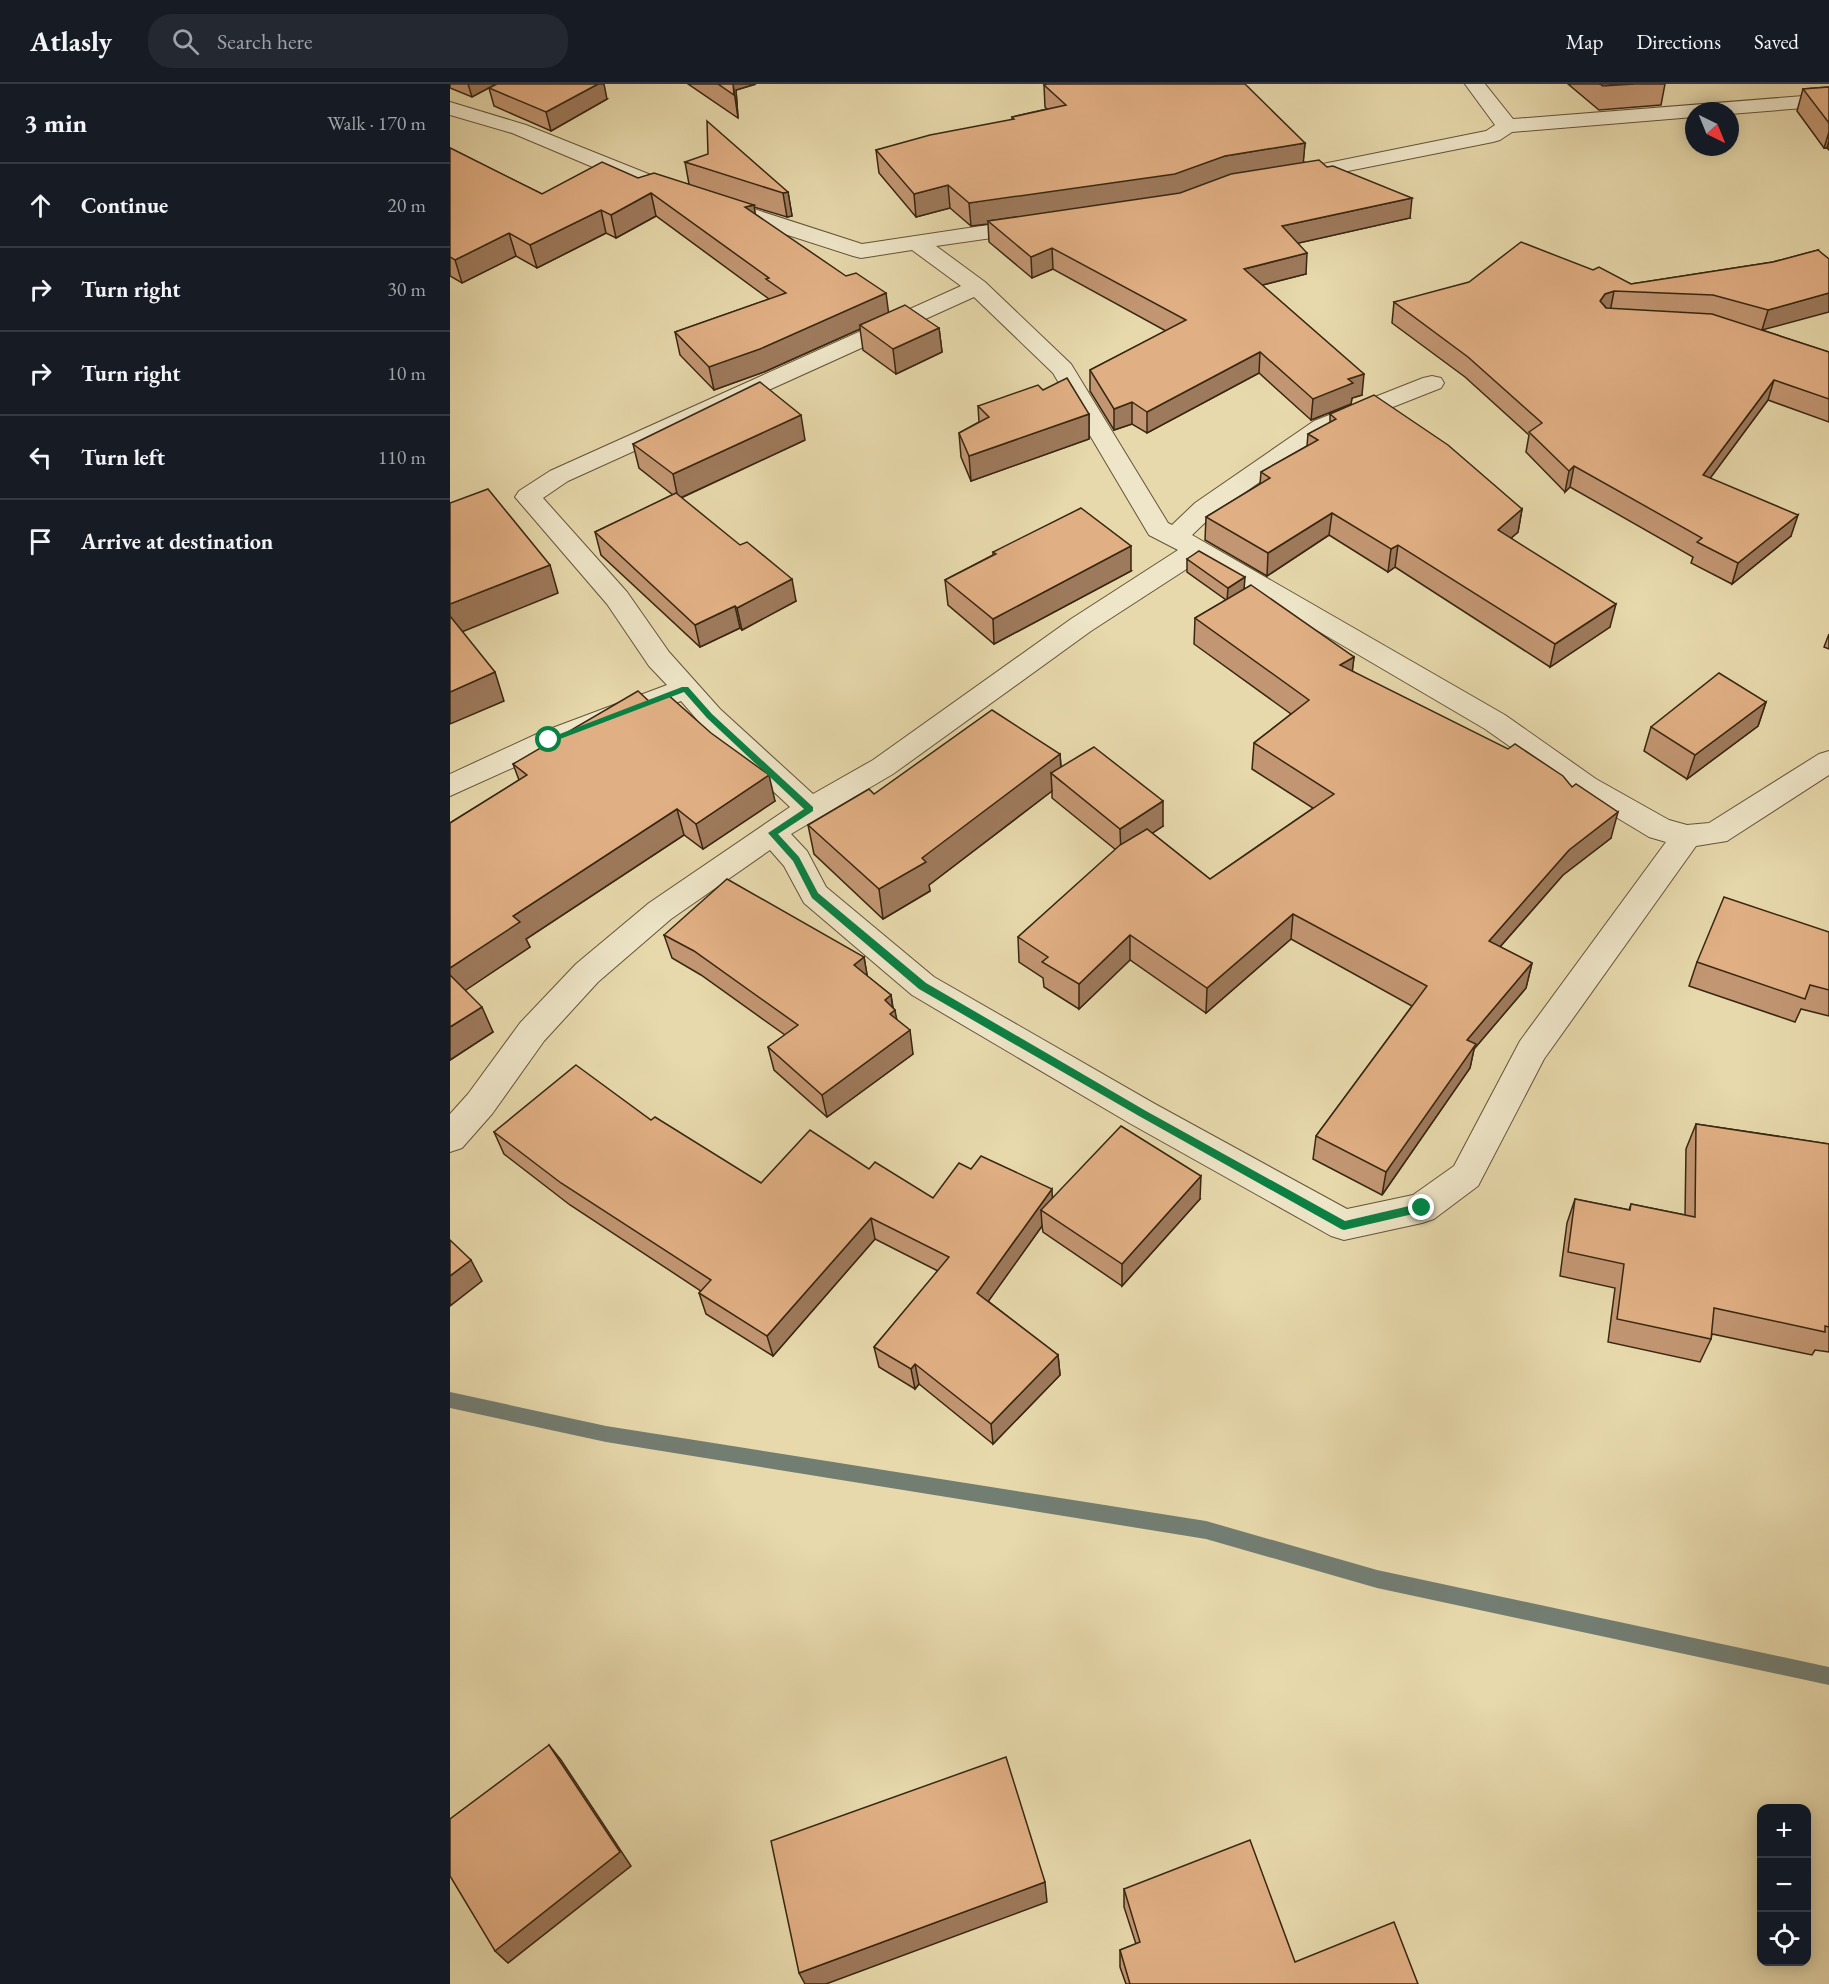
<!DOCTYPE html>
<meta charset="utf-8">
<style>
body{margin:0;font-family:"EB Garamond",serif;background:#242831;color:#f1f3f6}
.controls{position:absolute;right:18px;bottom:18px;display:grid;overflow:hidden;border-radius:12px;box-shadow:0 3px 15px #0003}
.controls button{width:54px;height:54px;display:grid;place-items:center;padding:0;border:0;border-bottom:2px solid #363941;background:#171b24;color:#f1f3f6;font:30px sans-serif}
.compass{position:absolute;left:1235px;top:18px;width:54px;height:54px;border-radius:50%;background:#171b24;box-shadow:0 3px 15px #0003;rotate:137deg}
.stop{position:absolute;width:18px;height:18px;margin:-14px;border:4px solid #0b8043;border-radius:50%;background:#fff}
.stop.end{background:#0b8043;border-color:#fff;box-shadow:0 2px 6px #0008}
.list{margin:0;padding:0;list-style:none}
h2{display:flex;justify-content:space-between;align-items:center;height:78px;margin:0;padding:0 24px;font-size:26px}
h2 small{font-size:20px;font-weight:400;color:#9ea1a6}
.list li{display:grid;grid-template-columns:39px 1fr auto;gap:18px;align-items:center;box-sizing:border-box;height:84px;padding:0 24px;border-top:2px solid #363941}
.list b{display:block;font-size:22px;white-space:nowrap}
.list em{font-size:20px;font-style:normal;color:#9ea1a6}
.icon{flex:none;width:33px;height:33px;fill:none;stroke:currentColor;stroke-width:2;stroke-linecap:round;stroke-linejoin:round}
.map{position:relative;flex:none;width:1379px;height:1900px;overflow:hidden}
header{display:flex;align-items:center;gap:36px;box-sizing:border-box;height:84px;padding:0 30px;background:#171b24;border-bottom:2px solid #363941}
header strong{font-size:28px}
nav{display:flex;gap:33px;margin-inline-start:auto;font-size:21px}
.search{width:420px;height:54px;background:#242831;display:flex;align-items:center;gap:15px;box-sizing:border-box;padding:0 21px;border-radius:24px;color:#9ea1a6;font-size:22px}
main{display:flex}
aside{flex:1;background:#171b24}
.map>svg:first-child{display:block}
.lines{fill:none;stroke-linecap:round;stroke-linejoin:round}
.stream{fill:#737e73;fill-rule:evenodd}
.minor-casing{stroke:#645438;stroke-width:2}
.minor{fill:#efe6c9;fill-rule:evenodd}
.wall{fill:#c29672;stroke:#382711;stroke-width:1.5}
.shaded-wall{fill:#9e7a5c;stroke:#382711;stroke-width:1.5}
.building{fill:#e1af84;stroke:#382711;stroke-width:1.5}
.route{fill:#0b8043}
</style>
<header>
<strong>Atlasly</strong>
<div class="search"><svg class="icon" aria-label="search" viewBox="0 0 24 24"><circle cx="10" cy="10" r="6"/><path d="M15 15l6 6"/></svg>Search here</div>
<nav><a>Map</a><a>Directions</a><a>Saved</a></nav>
</header>
<main>
<aside>
<h2>3 min<small>Walk · 170 m</small></h2>
<ul class="list">
<li><svg class="icon" aria-label="ahead" viewBox="0 0 24 24"><path d="M12 20V5M6 11l6-6 6 6"/></svg><div><b>Continue</b></div><em>20 m</em></li>
<li><svg class="icon" aria-label="right" viewBox="0 0 24 24"><path d="M7 20v-9h11M14 6l5 5-5 5"/></svg><div><b>Turn right</b></div><em>30 m</em></li>
<li><svg class="icon" aria-label="right" viewBox="0 0 24 24"><path d="M7 20v-9h11M14 6l5 5-5 5"/></svg><div><b>Turn right</b></div><em>10 m</em></li>
<li><svg class="icon" aria-label="left" viewBox="0 0 24 24"><path d="M17 20v-9H6M10 6l-5 5 5 5"/></svg><div><b>Turn left</b></div><em>110 m</em></li>
<li><svg class="icon" aria-label="arrive" viewBox="0 0 24 24"><path d="M6 21V4h12l-3 4 3 4H6"/></svg><div><b>Arrive at destination</b></div></li>
</ul>
</aside>
<div class="map">
<svg width="1379" height="1900" viewBox="0 0 1379 1900">
<rect width="100%" height="100%" fill="#e7d9ac"/>
<filter id="stains"><feTurbulence type="fractalNoise" baseFrequency=".00333" numOctaves="4"/><feColorMatrix values="0 0 0 0 .2 0 0 0 0 .09 0 0 0 0 .02 0 0 0 .5 -.17"/></filter>
<radialGradient id="worn" r=".72"><stop offset=".6" stop-color="#630" stop-opacity="0"/><stop offset="1" stop-color="#630" stop-opacity=".3"/></radialGradient>
<g class="lines">
<path class="stream" d="M 0,1308 L 156,1342 L 756,1437 L 927,1486 L 1379,1583 L 1379,1601 L 927,1504 L 756,1455 L 156,1358 L 0,1324 Z"/>
<g class="minor-casing">
<g id="minor">
<path d="M 1015,0 L 1035,0 L 1063,35 L 1379,10 L 1379,22 L 1280,30 L 1280,27 L 1244,27 L 1244,33 L 1062,48 L 1050,56 L 1043,58 L 843,98 L 835,97 L 832,92 L 835,87 L 843,86 L 1036,47 L 1045,41 Z"/>
<path d="M 0,18 L 76,41 L 211,95 L 412,160 L 584,134 L 592,136 L 595,141 L 592,146 L 584,148 L 486,162 L 535,198 L 621,280 L 718,439 L 722,441 L 745,419 L 864,337 L 973,294 L 982,292 L 991,294 L 994,299 L 991,304 L 882,347 L 763,431 L 742,451 L 1055,631 L 1146,695 L 1219,736 L 1237,741 L 1259,739 L 1369,670 L 1379,667 L 1379,691 L 1277,757 L 1246,762 L 1094,975 L 1028,1102 L 984,1135 L 972,1139 L 894,1156 L 881,1152 L 681,1040 L 462,911 L 354,819 L 334,782 L 320,766 L 221,835 L 148,898 L 94,957 L 42,1030 L 12,1064 L 0,1068 L 0,1030 L 18,1010 L 70,939 L 126,880 L 199,819 L 340,723 L 250,639 L 231,617 L 109,663 L 0,712 L 0,690 L 89,649 L 217,601 L 199,582 L 157,520 L 65,413 L 69,407 L 100,387 L 511,202 L 462,166 L 411,174 L 403,172 L 195,105 L 62,49 L 0,31 ZM 524,213 L 603,289 L 699,451 L 728,466 L 621,535 L 423,676 L 363,710 L 270,625 L 219,568 L 177,508 L 93,414 L 118,397 ZM 749,477 L 1035,645 L 1126,709 L 1199,753 L 1216,758 L 1070,957 L 1004,1082 L 963,1111 L 897,1125 L 705,1020 L 484,893 L 376,803 L 357,767 L 341,750 L 443,690 L 641,547 Z"/>
</g>
</g>
<use href="#minor" class="minor"/>
</g>
<g class="wall">
<path d="M 0,0 L 46,0 L 22,13 L 0,4 Z"/>
<path d="M 238,0 L 306,0 L 286,6 L 288,34 Z"/>
<path d="M 1118,0 L 1215,0 L 1211,21 L 1149,26 Z"/>
<path d="M 594,1 L 855,59 L 853,78 L 877,83 L 960,134 L 848,159 L 856,190 L 812,201 L 912,311 L 902,314 L 901,320 L 861,336 L 809,289 L 697,349 L 682,340 L 664,346 L 640,307 L 640,286 L 716,247 L 603,185 L 582,194 L 539,158 L 538,140 L 521,142 L 500,124 L 466,133 L 429,89 L 426,66 L 562,36 L 562,33 L 597,25 L 595,23 Z"/>
<path d="M 1379,3 L 1379,66 L 1377,64 L 1374,64 L 1347,27 L 1353,5 Z"/>
<path d="M 39,4 L 157,15 L 101,47 L 44,22 Z"/>
<path d="M 0,64 L 92,110 L 188,94 L 239,100 L 235,78 L 338,108 L 342,132 L 337,133 L 304,123 L 305,130 L 438,229 L 489,244 L 492,268 L 446,290 L 413,266 L 410,245 L 314,288 L 264,306 L 230,271 L 225,248 L 319,215 L 206,132 L 166,154 L 156,149 L 87,184 L 66,172 L 12,199 L 0,192 Z"/>
<path d="M 1368,166 L 1312,246 L 1379,268 L 1379,338 L 1318,316 L 1260,394 L 1341,452 L 1282,500 L 1241,479 L 1243,473 L 1120,403 L 1115,408 L 1076,368 L 1079,351 L 1015,293 L 942,239 L 944,218 L 1143,186 L 1181,200 L 1323,178 Z"/>
<path d="M 528,322 L 639,330 L 639,355 L 521,397 L 511,373 L 509,349 L 529,338 Z"/>
<path d="M 880,330 L 1072,425 L 1068,448 L 1061,454 L 1160,543 L 1100,583 L 945,483 L 938,488 L 879,451 L 817,492 L 755,456 L 756,433 L 810,400 L 811,388 L 857,362 L 858,350 L 880,339 Z"/>
<path d="M 355,356 L 231,414 L 346,517 L 292,546 L 290,544 L 250,563 L 151,471 L 145,448 L 223,411 L 189,384 L 183,360 Z"/>
<path d="M 543,468 L 681,487 L 544,560 L 498,521 L 495,496 L 543,471 Z"/>
<path d="M 737,475 L 794,505 L 904,573 L 902,587 L 1161,754 L 1113,791 L 1050,863 L 1082,879 L 1076,904 L 1024,965 L 1020,984 L 932,1111 L 863,1075 L 866,1052 L 962,922 L 841,855 L 756,929 L 680,876 L 629,925 L 594,903 L 593,894 L 569,878 L 568,853 L 666,766 L 602,714 L 602,707 L 479,801 L 480,807 L 433,835 L 364,770 L 358,741 L 424,710 L 610,670 L 611,683 L 713,742 L 702,749 L 760,795 L 863,724 L 802,685 L 804,659 L 841,630 L 744,560 L 745,534 L 776,516 L 737,488 Z"/>
<path d="M 1379,550 L 1379,565 L 1374,563 Z"/>
<path d="M 1316,618 L 1308,642 L 1237,695 L 1194,667 L 1201,643 Z"/>
<path d="M 201,619 L 325,717 L 253,765 L 234,751 L 76,855 L 80,863 L 15,906 L 43,948 L 0,976 L 0,739 L 69,696 L 63,680 Z"/>
<path d="M 1379,848 L 1379,932 L 1351,925 L 1345,938 L 1239,902 L 1247,878 Z"/>
<path d="M 214,851 L 414,873 L 417,892 L 441,911 L 443,923 L 447,936 L 463,970 L 377,1033 L 324,986 L 318,963 L 335,951 L 251,891 L 222,874 Z"/>
<path d="M 201,1036 L 311,1099 L 419,1085 L 483,1114 L 521,1085 L 602,1114 L 750,1115 L 672,1202 L 593,1148 L 592,1142 L 538,1217 L 608,1271 L 610,1291 L 543,1360 L 469,1300 L 465,1305 L 429,1283 L 424,1263 L 488,1187 L 425,1155 L 323,1272 L 256,1230 L 249,1209 L 251,1207 L 120,1121 L 54,1070 L 44,1048 Z"/>
<path d="M 1246,1040 L 1379,1060 L 1379,1268 L 1365,1266 L 1362,1271 L 1262,1250 L 1261,1255 L 1250,1278 L 1158,1258 L 1165,1204 L 1110,1192 L 1117,1139 L 1125,1115 L 1179,1126 L 1181,1120 L 1235,1131 L 1236,1065 Z"/>
<path d="M 674,1805 L 845,1878 L 968,1900 L 676,1900 L 670,1883 L 670,1866 L 686,1860 L 674,1823 Z"/>
</g>
<g class="shaded-wall">
<path d="M 18,0 L 46,0 L 22,13 Z"/>
<path d="M 148,0 L 154,0 L 157,15 L 101,47 L 96,28 Z"/>
<path d="M 283,0 L 306,0 L 286,6 L 288,34 Z"/>
<path d="M 1379,48 L 1379,57 L 1377,64 L 1374,64 Z"/>
<path d="M 855,59 L 853,82 L 724,113 L 538,137 L 538,140 L 521,142 L 519,119 L 775,72 Z"/>
<path d="M 498,101 L 500,124 L 466,133 L 464,110 Z"/>
<path d="M 338,108 L 342,132 L 337,133 L 333,109 Z"/>
<path d="M 201,109 L 206,132 L 166,154 L 161,131 Z"/>
<path d="M 962,114 L 960,134 L 831,163 L 832,142 Z"/>
<path d="M 304,121 L 307,144 L 295,123 Z"/>
<path d="M 151,126 L 156,149 L 87,184 L 80,161 Z"/>
<path d="M 59,149 L 66,172 L 12,199 L 5,176 Z"/>
<path d="M 602,164 L 603,185 L 582,194 L 581,173 Z"/>
<path d="M 857,169 L 856,190 L 793,206 L 794,185 Z"/>
<path d="M 1164,207 L 1160,228 L 1150,217 L 1155,210 Z"/>
<path d="M 436,209 L 439,232 L 410,241 L 410,245 L 314,288 L 264,306 L 259,283 Z"/>
<path d="M 1379,209 L 1379,228 L 1312,246 L 1318,226 Z"/>
<path d="M 489,244 L 492,268 L 446,290 L 443,265 Z"/>
<path d="M 810,268 L 809,289 L 697,349 L 697,328 Z"/>
<path d="M 914,290 L 912,311 L 902,314 L 901,320 L 861,336 L 863,315 L 898,295 Z"/>
<path d="M 1324,296 L 1318,316 L 1247,412 L 1253,391 Z"/>
<path d="M 682,318 L 682,340 L 664,346 L 664,325 Z"/>
<path d="M 639,330 L 639,355 L 521,397 L 519,372 Z"/>
<path d="M 351,331 L 355,356 L 228,415 L 223,390 Z"/>
<path d="M 1124,382 L 1120,403 L 1115,408 L 1119,387 Z"/>
<path d="M 1072,425 L 1068,448 L 1044,469 L 1048,446 Z"/>
<path d="M 882,429 L 879,451 L 817,492 L 818,469 Z"/>
<path d="M 1348,431 L 1341,452 L 1282,500 L 1288,479 Z"/>
<path d="M 948,461 L 945,483 L 938,488 L 941,465 Z"/>
<path d="M 681,462 L 681,487 L 544,560 L 543,535 Z"/>
<path d="M 100,481 L 108,509 L 9,549 L 0,538 L 0,520 Z"/>
<path d="M 795,493 L 794,506 L 777,517 L 778,504 Z"/>
<path d="M 342,495 L 346,517 L 292,546 L 287,524 Z"/>
<path d="M 1166,520 L 1160,543 L 1100,583 L 1105,560 Z"/>
<path d="M 285,522 L 290,544 L 250,563 L 245,541 Z"/>
<path d="M 904,573 L 901,599 L 890,581 Z"/>
<path d="M 45,588 L 54,617 L 0,640 L 0,608 Z"/>
<path d="M 1316,618 L 1308,642 L 1237,695 L 1245,671 Z"/>
<path d="M 610,670 L 612,698 L 601,689 L 602,707 L 479,801 L 480,807 L 433,835 L 429,805 Z"/>
<path d="M 319,691 L 325,717 L 253,765 L 246,740 Z"/>
<path d="M 713,717 L 713,742 L 671,770 L 670,745 Z"/>
<path d="M 227,725 L 234,751 L 76,855 L 80,863 L 7,912 L 0,897 L 0,884 L 63,832 Z"/>
<path d="M 1168,728 L 1161,754 L 1113,791 L 1033,882 L 1039,857 L 1119,766 Z"/>
<path d="M 843,830 L 841,855 L 756,929 L 757,904 Z"/>
<path d="M 680,851 L 680,876 L 629,925 L 629,900 Z"/>
<path d="M 414,873 L 418,896 L 404,881 Z"/>
<path d="M 1082,879 L 1076,904 L 1024,965 L 1020,984 L 932,1111 L 936,1088 L 1017,956 Z"/>
<path d="M 441,911 L 443,927 L 445,926 L 449,949 L 444,953 L 435,916 Z"/>
<path d="M 32,923 L 43,948 L 0,976 L 0,943 Z"/>
<path d="M 460,946 L 463,970 L 377,1033 L 372,1011 Z"/>
<path d="M 751,1092 L 750,1115 L 672,1202 L 672,1180 Z"/>
<path d="M 602,1105 L 603,1127 L 591,1126 L 592,1142 L 530,1229 L 527,1209 Z"/>
<path d="M 421,1134 L 425,1155 L 323,1272 L 317,1252 Z"/>
<path d="M 21,1176 L 32,1197 L 0,1222 L 0,1192 Z"/>
<path d="M 608,1271 L 610,1291 L 543,1360 L 541,1340 Z"/>
<path d="M 465,1280 L 469,1300 L 465,1305 L 461,1285 Z"/>
<path d="M 99,1661 L 111,1676 L 181,1782 L 58,1879 L 45,1867 Z"/>
<path d="M 595,1798 L 597,1818 L 376,1900 L 355,1900 L 349,1889 Z"/>
</g>
<g class="building">
<path d="M 47,0 L 148,0 L 96,28 L 39,4 Z"/>
<path d="M 268,0 L 283,0 L 284,11 Z"/>
<path d="M 597,0 L 795,0 L 855,59 L 775,72 L 725,90 L 519,119 L 498,101 L 464,110 L 426,66 L 480,51 L 564,35 L 562,33 L 616,21 L 594,1 Z"/>
<path d="M 1150,0 L 1184,0 L 1153,2 Z"/>
<path d="M 1379,3 L 1379,39 L 1353,5 Z"/>
<path d="M 257,37 L 338,108 L 333,109 L 235,78 L 258,70 Z"/>
<path d="M 0,64 L 92,110 L 152,78 L 188,94 L 204,89 L 304,121 L 295,123 L 396,192 L 406,189 L 436,209 L 310,265 L 259,283 L 225,248 L 336,209 L 316,195 L 319,194 L 201,109 L 161,131 L 151,126 L 80,161 L 59,149 L 5,176 L 0,173 Z"/>
<path d="M 869,76 L 877,83 L 883,82 L 962,114 L 832,142 L 857,169 L 794,185 L 914,290 L 898,295 L 903,299 L 863,315 L 810,268 L 697,328 L 682,318 L 664,325 L 640,286 L 736,236 L 602,164 L 581,173 L 538,137 L 730,109 L 781,90 Z"/>
<path d="M 1071,158 L 1143,186 L 1149,183 L 1181,200 L 1323,178 L 1368,166 L 1379,175 L 1379,209 L 1318,226 L 1263,211 L 1164,207 L 1155,210 L 1150,217 L 1156,224 L 1262,230 L 1379,268 L 1379,315 L 1324,296 L 1253,391 L 1348,431 L 1288,479 L 1247,458 L 1252,454 L 1124,382 L 1119,387 L 1079,348 L 1092,339 L 1018,273 L 944,218 L 1019,198 Z"/>
<path d="M 455,221 L 489,244 L 443,265 L 410,241 Z"/>
<path d="M 617,294 L 639,330 L 519,372 L 509,349 L 539,333 L 528,322 L 588,301 L 593,306 Z"/>
<path d="M 310,298 L 351,331 L 223,390 L 183,360 Z"/>
<path d="M 924,311 L 998,361 L 1072,425 L 1048,446 L 1166,520 L 1105,560 L 948,461 L 941,465 L 882,429 L 818,469 L 756,433 L 820,394 L 811,388 L 868,356 L 858,350 L 886,335 L 880,330 Z"/>
<path d="M 38,405 L 100,481 L 0,520 L 0,419 Z"/>
<path d="M 226,409 L 290,461 L 297,458 L 342,495 L 287,524 L 285,522 L 245,541 L 145,448 Z"/>
<path d="M 631,424 L 681,462 L 543,535 L 495,496 L 546,470 L 543,468 Z"/>
<path d="M 749,467 L 795,493 L 778,504 L 737,475 Z"/>
<path d="M 801,501 L 904,573 L 890,581 L 1058,665 L 1065,660 L 1113,692 L 1122,703 L 1126,700 L 1168,728 L 1119,766 L 1039,857 L 1082,879 L 1017,956 L 1026,960 L 936,1088 L 866,1052 L 977,902 L 843,830 L 757,904 L 680,851 L 629,900 L 592,878 L 598,873 L 568,853 L 670,761 L 697,745 L 760,795 L 884,710 L 804,659 L 859,616 L 745,534 Z"/>
<path d="M 0,532 L 45,588 L 0,608 Z"/>
<path d="M 1269,589 L 1316,618 L 1245,671 L 1201,643 Z"/>
<path d="M 188,607 L 201,619 L 217,610 L 261,649 L 319,691 L 246,740 L 227,725 L 63,832 L 70,838 L 0,884 L 0,739 L 77,691 L 63,680 Z"/>
<path d="M 542,626 L 610,670 L 472,774 L 476,778 L 429,805 L 358,741 L 419,705 L 424,710 Z"/>
<path d="M 644,663 L 713,717 L 670,745 L 601,689 Z"/>
<path d="M 277,795 L 414,873 L 404,881 L 441,911 L 435,916 L 445,926 L 440,930 L 460,946 L 372,1011 L 318,963 L 348,941 L 244,867 L 214,851 Z"/>
<path d="M 1274,813 L 1379,848 L 1379,906 L 1360,901 L 1355,915 L 1247,878 Z"/>
<path d="M 0,891 L 32,923 L 0,943 Z"/>
<path d="M 126,981 L 201,1036 L 205,1033 L 311,1099 L 360,1046 L 419,1085 L 425,1078 L 483,1114 L 509,1079 L 521,1085 L 531,1072 L 602,1105 L 527,1209 L 608,1271 L 541,1340 L 465,1280 L 461,1285 L 424,1263 L 499,1173 L 421,1134 L 317,1252 L 249,1209 L 261,1196 L 111,1099 L 44,1048 Z"/>
<path d="M 1246,1040 L 1379,1060 L 1379,1243 L 1375,1242 L 1375,1248 L 1264,1224 L 1261,1255 L 1167,1235 L 1174,1180 L 1118,1168 L 1125,1115 L 1180,1126 L 1181,1120 L 1245,1133 Z"/>
<path d="M 671,1042 L 751,1092 L 672,1180 L 591,1126 Z"/>
<path d="M 0,1156 L 21,1176 L 0,1192 Z"/>
<path d="M 99,1661 L 170,1768 L 45,1867 L 0,1792 L 0,1735 Z"/>
<path d="M 556,1673 L 595,1798 L 349,1889 L 321,1757 Z"/>
<path d="M 800,1756 L 845,1878 L 944,1838 L 968,1900 L 680,1900 L 670,1866 L 690,1858 L 674,1805 Z"/>
</g>
<path class="route" d="M 232,603 L 238,603 L 262,630 L 363,723 L 363,727 L 328,750 L 349,773 L 368,809 L 476,899 L 696,1027 L 895,1137 L 972,1119 L 978,1124 L 976,1127 L 894,1146 L 891,1145 L 689,1032 L 469,905 L 362,814 L 343,777 L 318,749 L 354,725 L 257,634 L 234,608 L 102,658 L 94,656 Z"/>
<rect width="100%" height="100%" filter="url(#stains)"/>
<rect width="100%" height="100%" fill="url(#worn)"/>
</svg>
<div class="controls">
<button>+</button>
<button>−</button>
<button><svg class="icon" aria-label="locate" viewBox="0 0 24 24"><circle cx="12" cy="12" r="6"/><path d="M12 2v4M12 18v4M2 12h4M18 12h4"/></svg></button>
</div>
<svg class="compass" viewBox="-18 -18 36 36"><path d="M0-13l5 13h-10z" fill="#e53935"/><path d="M0 13l5-13h-10z" fill="#9ea1a6"/></svg>
<div class="stop" style="left:99px;top:656px"></div>
<div class="stop end" style="left:972px;top:1124px"></div>
</div>
</main>
